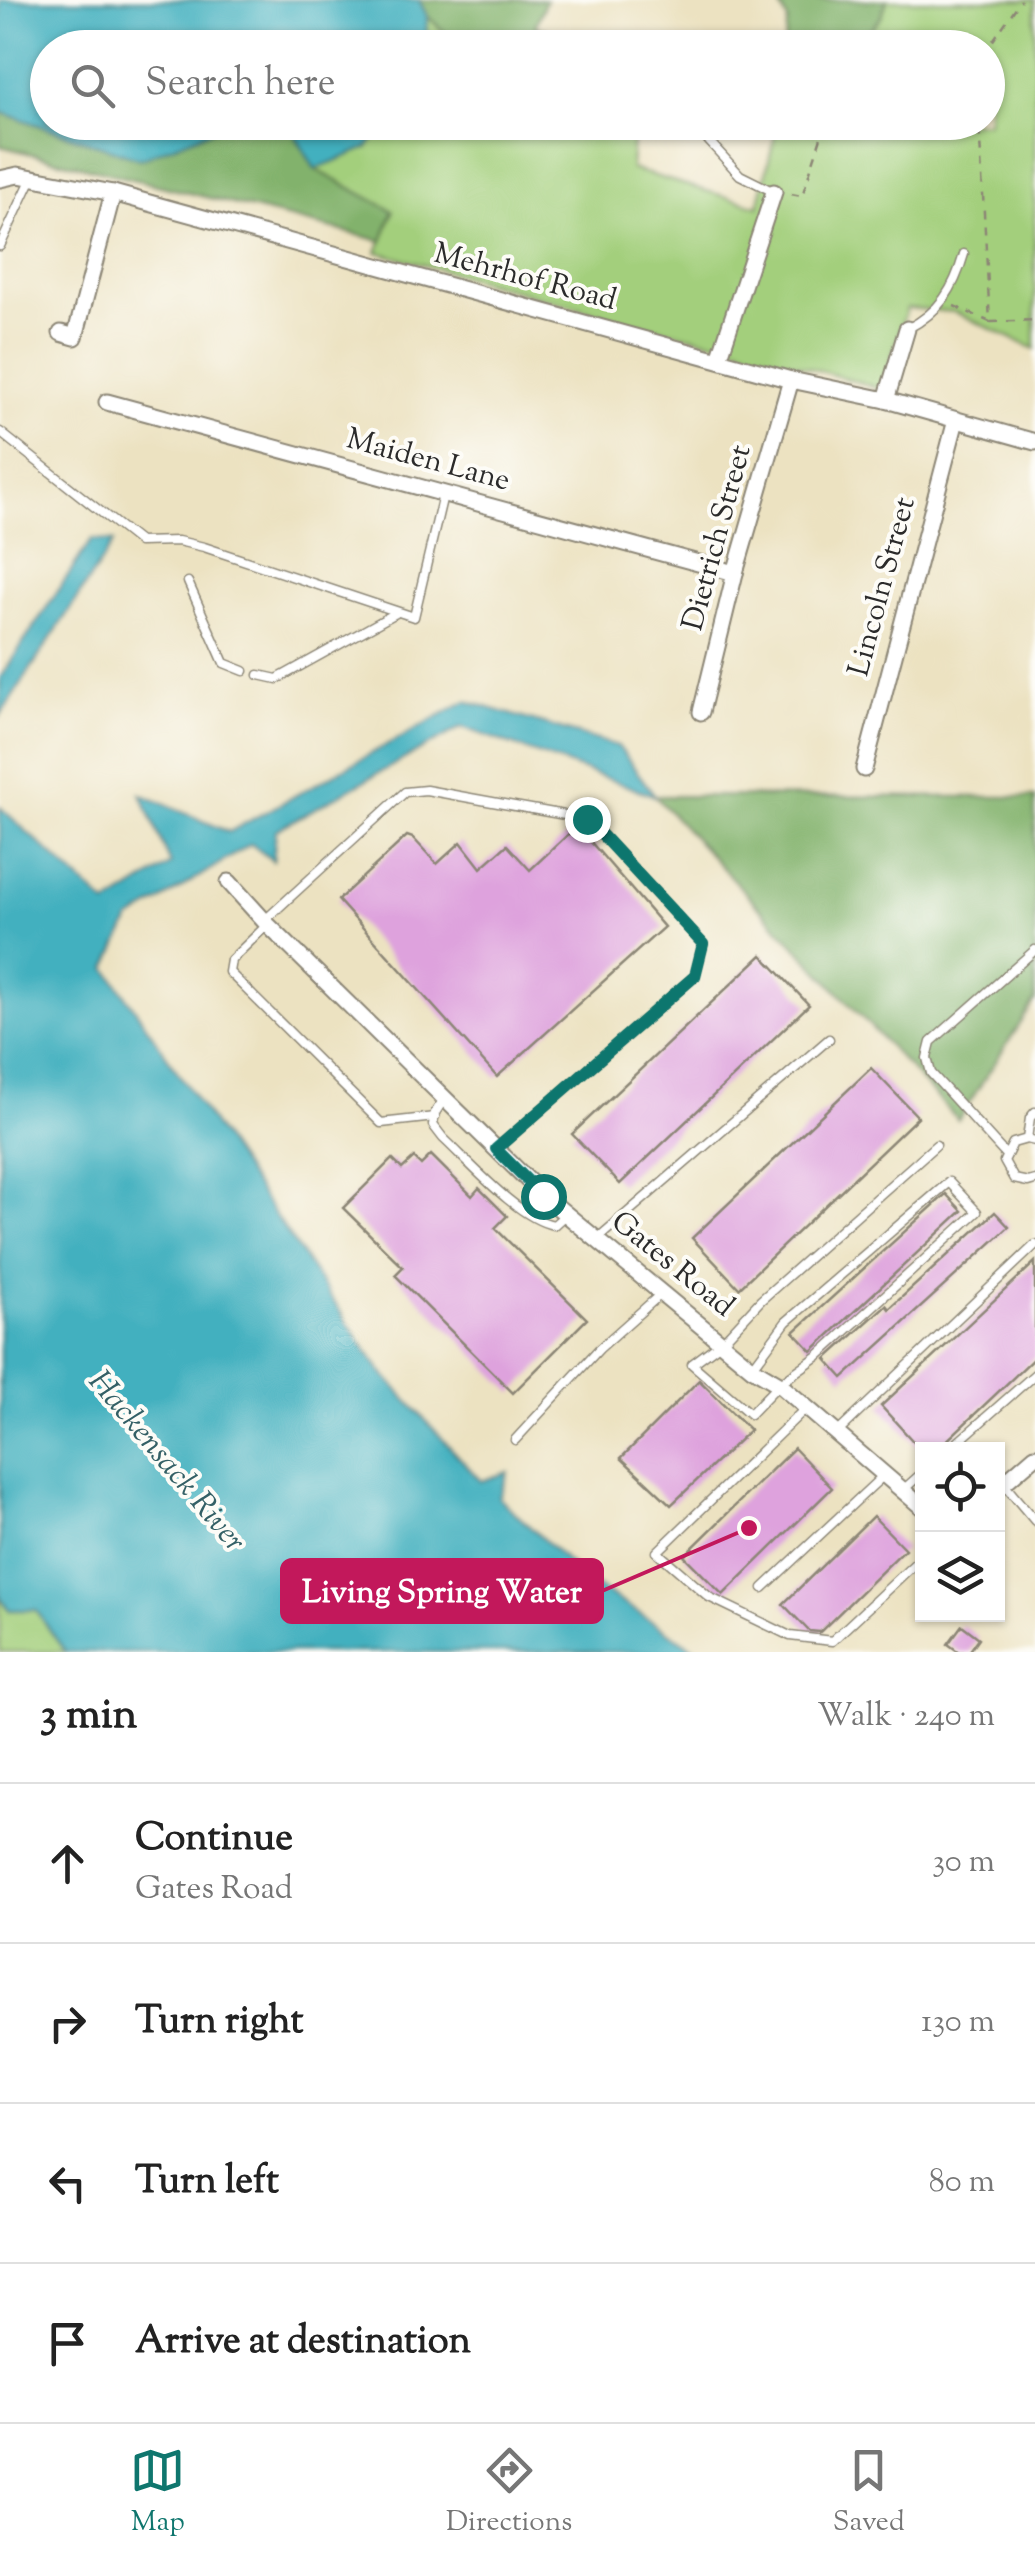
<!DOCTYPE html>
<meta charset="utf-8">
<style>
body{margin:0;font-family:"Sorts Mill Goudy",serif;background:#f2f2f2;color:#222}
.controls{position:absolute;right:30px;bottom:30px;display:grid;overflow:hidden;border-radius:0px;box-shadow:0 2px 8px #0004}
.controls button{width:90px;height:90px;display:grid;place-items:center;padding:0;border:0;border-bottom:2px solid #e0e0e0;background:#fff;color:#222;font:50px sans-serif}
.stop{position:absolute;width:30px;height:30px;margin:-22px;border:8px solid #0f766e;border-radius:50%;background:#fff}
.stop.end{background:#0f766e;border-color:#fff;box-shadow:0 2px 10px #0008}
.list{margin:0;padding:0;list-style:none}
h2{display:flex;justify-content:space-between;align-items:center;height:130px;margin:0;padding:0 40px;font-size:42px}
h2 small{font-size:32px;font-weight:400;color:#767676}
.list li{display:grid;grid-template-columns:65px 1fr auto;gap:30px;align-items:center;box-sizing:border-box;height:160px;padding:0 40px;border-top:2px solid #e0e0e0}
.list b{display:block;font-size:38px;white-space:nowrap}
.list p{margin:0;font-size:32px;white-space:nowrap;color:#767676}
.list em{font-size:32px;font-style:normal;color:#767676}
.icon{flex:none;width:55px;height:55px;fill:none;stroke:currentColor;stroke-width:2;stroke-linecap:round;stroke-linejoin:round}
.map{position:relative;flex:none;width:1035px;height:1652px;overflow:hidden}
.search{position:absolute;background:#fff;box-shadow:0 2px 8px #0004;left:30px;right:30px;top:30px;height:110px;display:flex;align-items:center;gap:25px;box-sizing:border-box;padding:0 35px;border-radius:55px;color:#767676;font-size:38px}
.sheet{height:770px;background:#fff}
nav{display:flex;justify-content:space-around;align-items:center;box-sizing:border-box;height:140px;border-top:2px solid #e0e0e0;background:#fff;font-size:28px;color:#767676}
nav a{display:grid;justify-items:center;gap:5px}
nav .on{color:#0f766e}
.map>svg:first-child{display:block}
.green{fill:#a3cf7c;stroke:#677d54;stroke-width:2.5}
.forest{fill:#82b26c;stroke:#566e4c;stroke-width:2.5}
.water{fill:#42b0bf;stroke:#366e75;stroke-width:2.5}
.building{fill:#dea2dd}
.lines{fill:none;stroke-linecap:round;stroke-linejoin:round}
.service-casing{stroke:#8c8676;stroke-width:11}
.minor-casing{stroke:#8c8676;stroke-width:19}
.path{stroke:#8c8676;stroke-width:2.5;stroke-dasharray:8 8;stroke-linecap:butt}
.service{stroke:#fff;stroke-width:8}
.minor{stroke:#fff;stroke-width:15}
.route{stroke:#0f766e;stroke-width:12}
.labels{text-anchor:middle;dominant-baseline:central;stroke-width:8;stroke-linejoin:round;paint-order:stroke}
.street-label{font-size:30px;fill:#2b2b2b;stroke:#fdfcf7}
.water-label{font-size:32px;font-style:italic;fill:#346066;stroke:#fdfcf7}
.leader{fill:none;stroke:#c2185b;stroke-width:4}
.callout-dot{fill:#c2185b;stroke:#fdfcf7;stroke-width:4}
.callout{fill:#c2185b;stroke:#c2185b;stroke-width:4}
.callout-label{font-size:32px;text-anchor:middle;font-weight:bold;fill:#fff}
</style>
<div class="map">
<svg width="1035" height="1652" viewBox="0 0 1035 1652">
<rect width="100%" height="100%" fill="#fdfcf7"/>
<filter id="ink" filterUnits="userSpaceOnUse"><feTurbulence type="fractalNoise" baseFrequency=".01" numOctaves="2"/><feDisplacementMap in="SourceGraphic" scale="20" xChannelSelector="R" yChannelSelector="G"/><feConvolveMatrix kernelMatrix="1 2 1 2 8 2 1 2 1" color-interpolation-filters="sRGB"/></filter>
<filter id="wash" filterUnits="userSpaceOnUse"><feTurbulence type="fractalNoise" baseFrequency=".0048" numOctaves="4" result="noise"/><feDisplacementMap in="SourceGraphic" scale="40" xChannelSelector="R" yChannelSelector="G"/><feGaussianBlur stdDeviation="2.25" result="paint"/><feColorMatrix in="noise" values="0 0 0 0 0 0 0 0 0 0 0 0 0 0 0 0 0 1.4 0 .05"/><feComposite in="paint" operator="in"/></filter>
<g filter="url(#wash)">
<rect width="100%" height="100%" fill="#ece2c1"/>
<g class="green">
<path d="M 887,0 L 1035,0 L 1035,349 L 954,312 L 907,308 L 882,389 L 730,345 L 629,322 L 377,252 L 393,211 L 315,169 L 367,148 L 388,123 L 634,123 L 631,169 L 758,206 L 778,123 L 988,122 L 988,48 L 856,47 L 881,17 Z"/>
<path d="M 427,16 L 461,47 L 426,48 Z"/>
<path d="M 0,1597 L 9,1610 L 36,1610 L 65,1652 L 0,1652 Z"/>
</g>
<g class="forest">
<path d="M 419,0 L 546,0 L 535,27 L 617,47 L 461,47 L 427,16 Z"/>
<path d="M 776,0 L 887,0 L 881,17 L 856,47 L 784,48 L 788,20 Z"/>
<path d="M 0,112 L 140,159 L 229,123 L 290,125 L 315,169 L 393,211 L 382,241 L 0,146 Z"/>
<path d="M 655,796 L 1035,797 L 1035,1001 L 958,1120 Z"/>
</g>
<g class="water">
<path d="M 0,0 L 419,0 L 427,16 L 426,47 L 48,48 L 48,122 L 229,123 L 140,159 L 0,112 Z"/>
<path d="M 274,123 L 388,122 L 388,123 L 367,148 L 315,169 L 290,126 Z"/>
<path d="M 92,539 L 114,542 L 0,716 L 0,678 Z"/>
<path d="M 466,701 L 618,746 L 655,796 L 462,727 L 276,830 L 273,861 L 251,844 L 130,920 L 107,968 L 380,1370 L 481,1481 L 508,1472 L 499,1498 L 587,1580 L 700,1652 L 65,1652 L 36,1610 L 9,1610 L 0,1597 L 0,807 L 107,905 L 171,864 L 141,794 L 229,832 Z"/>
</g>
<g id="blocks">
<g class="building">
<path d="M 577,826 L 664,927 L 497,1077 L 338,900 L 407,836 L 413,838 L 437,864 L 461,842 L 481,868 L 507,845 L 530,870 Z"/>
<path d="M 762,955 L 809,1005 L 620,1184 L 572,1134 Z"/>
<path d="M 871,1068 L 918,1117 L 739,1288 L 692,1238 Z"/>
<path d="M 431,1155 L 472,1196 L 479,1188 L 507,1216 L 495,1228 L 587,1319 L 513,1393 L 395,1275 L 403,1267 L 343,1208 L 392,1159 L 402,1169 L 414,1158 L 421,1165 Z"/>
<path d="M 946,1194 L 962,1211 L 812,1351 L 794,1332 Z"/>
<path d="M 995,1212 L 1009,1227 L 843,1378 L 826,1359 L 886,1305 L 889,1309 Z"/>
<path d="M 1035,1262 L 1035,1357 L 937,1450 L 921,1450 L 881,1406 Z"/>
<path d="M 699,1380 L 750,1430 L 671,1505 L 621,1458 Z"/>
<path d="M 794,1448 L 832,1488 L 723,1595 L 684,1556 Z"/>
<path d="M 873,1516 L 905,1549 L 820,1632 L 809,1631 L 783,1604 Z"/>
<path d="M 962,1625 L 979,1638 L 969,1652 L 959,1652 L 948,1644 Z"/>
</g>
</g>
</g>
<g filter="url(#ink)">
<use href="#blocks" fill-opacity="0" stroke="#8c8676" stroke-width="2.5"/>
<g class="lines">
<g class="service-casing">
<g id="service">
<path d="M 696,122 L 695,126 L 740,175 L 774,192"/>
<path d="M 0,246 L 32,178"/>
<path d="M 907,329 C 940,312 954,289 964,254"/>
<path d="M 0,432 L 139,542 L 178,541 L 204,547 L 414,617 L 443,495"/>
<path d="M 188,582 L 224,663 L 244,671"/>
<path d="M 259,675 L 277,679 L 396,613"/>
<path d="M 264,921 L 405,792 L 426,790 L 587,819 L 703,944 L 695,976 L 496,1149"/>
<path d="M 266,926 L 231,960 L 229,972 L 381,1123 L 435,1117"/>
<path d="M 444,1099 L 435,1113 L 433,1125 L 443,1138 C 470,1163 519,1219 554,1225 L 566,1214"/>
<path d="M 1027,1139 L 1030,1118 L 1035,1112"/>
<path d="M 1035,1141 L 1027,1139 L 1013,1143 L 1004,1161 L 1014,1179 L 1028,1182 L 1035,1180"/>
<path d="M 1005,1154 L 931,1073 L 927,1058 L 931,1042 L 1035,950"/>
<path d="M 597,1239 L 829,1039"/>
<path d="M 752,1368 L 786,1322 L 949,1182 L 977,1212 L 818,1356 L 779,1384 L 750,1414 L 692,1364 L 723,1341 L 761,1300 L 936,1145"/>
<path d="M 806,1408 L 657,1552 L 709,1597 L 790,1636 L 832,1641 L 922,1557"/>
<path d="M 837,1433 L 1035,1245"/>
<path d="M 515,1440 L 599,1349 L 663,1292"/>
<path d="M 949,1450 L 1035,1374"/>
<path d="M 1003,1483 L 1035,1521"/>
<path d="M 903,1490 L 922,1473"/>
<path d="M 763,1588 L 885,1474"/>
</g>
</g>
<g class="minor-casing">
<g id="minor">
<path d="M 0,179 L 18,175 L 113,193 L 791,380 L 886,400 L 1035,442"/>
<path d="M 61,333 L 75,337 L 113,193"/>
<path d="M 719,359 L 774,192"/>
<path d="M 886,400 L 907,329"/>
<path d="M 107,402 L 735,573"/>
<path d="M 701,712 L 735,573 L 791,380"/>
<path d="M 864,769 L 956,420"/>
<path d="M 229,882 L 268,925 L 543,1195 L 752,1368 L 779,1384 L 922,1507"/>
<path d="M 998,1488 L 1035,1456"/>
</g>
</g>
<g class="path">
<path d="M 979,48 L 992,42 L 1021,0"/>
<path d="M 791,194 L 802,196 L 826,122"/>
<path d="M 954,306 L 990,322 L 979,122"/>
<path d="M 991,322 L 1035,320"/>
</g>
<use href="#service" class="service"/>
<use href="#minor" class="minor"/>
</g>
</g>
<g class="lines" filter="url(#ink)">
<path class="route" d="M 543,1196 L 496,1149 L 695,976 L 703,944 L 587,819"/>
</g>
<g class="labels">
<g class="street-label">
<text transform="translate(525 278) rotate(15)">Mehrhof Road</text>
<text transform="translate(428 461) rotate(15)">Maiden Lane</text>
<text transform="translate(718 538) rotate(-75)">Dietrich Street</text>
<text transform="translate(883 587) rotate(-75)">Lincoln Street</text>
<text transform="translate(672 1265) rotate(39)">Gates Road</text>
</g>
<g class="water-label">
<text transform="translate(166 1462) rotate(50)">Hackensack River</text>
</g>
</g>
<path class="leader" d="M749 1528L602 1591"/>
<circle class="callout-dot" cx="749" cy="1528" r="10"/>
<rect class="callout" x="282" y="1560" width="320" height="62" rx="10"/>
<g class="callout-label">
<text x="442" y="1602">Living Spring Water</text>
</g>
</svg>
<div class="controls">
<button><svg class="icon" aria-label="locate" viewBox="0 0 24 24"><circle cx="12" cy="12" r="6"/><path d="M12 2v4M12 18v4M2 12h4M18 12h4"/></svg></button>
<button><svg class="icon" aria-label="layers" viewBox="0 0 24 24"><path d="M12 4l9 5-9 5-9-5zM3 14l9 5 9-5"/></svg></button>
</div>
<div class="stop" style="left:543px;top:1196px"></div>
<div class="stop end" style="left:587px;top:819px"></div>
<div class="search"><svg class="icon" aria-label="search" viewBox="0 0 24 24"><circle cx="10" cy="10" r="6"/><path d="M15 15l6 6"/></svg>Search here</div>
</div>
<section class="sheet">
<h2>3 min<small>Walk · 240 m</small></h2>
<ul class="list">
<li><svg class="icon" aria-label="ahead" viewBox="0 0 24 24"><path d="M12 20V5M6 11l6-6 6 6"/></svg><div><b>Continue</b><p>Gates Road</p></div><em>30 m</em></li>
<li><svg class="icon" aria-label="right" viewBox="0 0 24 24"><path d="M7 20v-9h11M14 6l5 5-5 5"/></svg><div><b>Turn right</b></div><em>130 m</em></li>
<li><svg class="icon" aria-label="left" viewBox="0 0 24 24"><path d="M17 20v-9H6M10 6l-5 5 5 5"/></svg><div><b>Turn left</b></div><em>80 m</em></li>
<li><svg class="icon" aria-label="arrive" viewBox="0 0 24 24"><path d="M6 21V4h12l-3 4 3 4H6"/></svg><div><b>Arrive at destination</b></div></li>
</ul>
</section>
<nav>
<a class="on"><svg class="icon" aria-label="map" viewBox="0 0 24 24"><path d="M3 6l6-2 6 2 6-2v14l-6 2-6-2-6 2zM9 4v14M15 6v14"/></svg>Map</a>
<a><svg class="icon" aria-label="directions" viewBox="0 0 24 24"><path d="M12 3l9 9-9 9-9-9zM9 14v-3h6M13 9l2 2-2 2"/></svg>Directions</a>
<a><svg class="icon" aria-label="saved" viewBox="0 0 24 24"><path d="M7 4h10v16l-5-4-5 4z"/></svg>Saved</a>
</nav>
